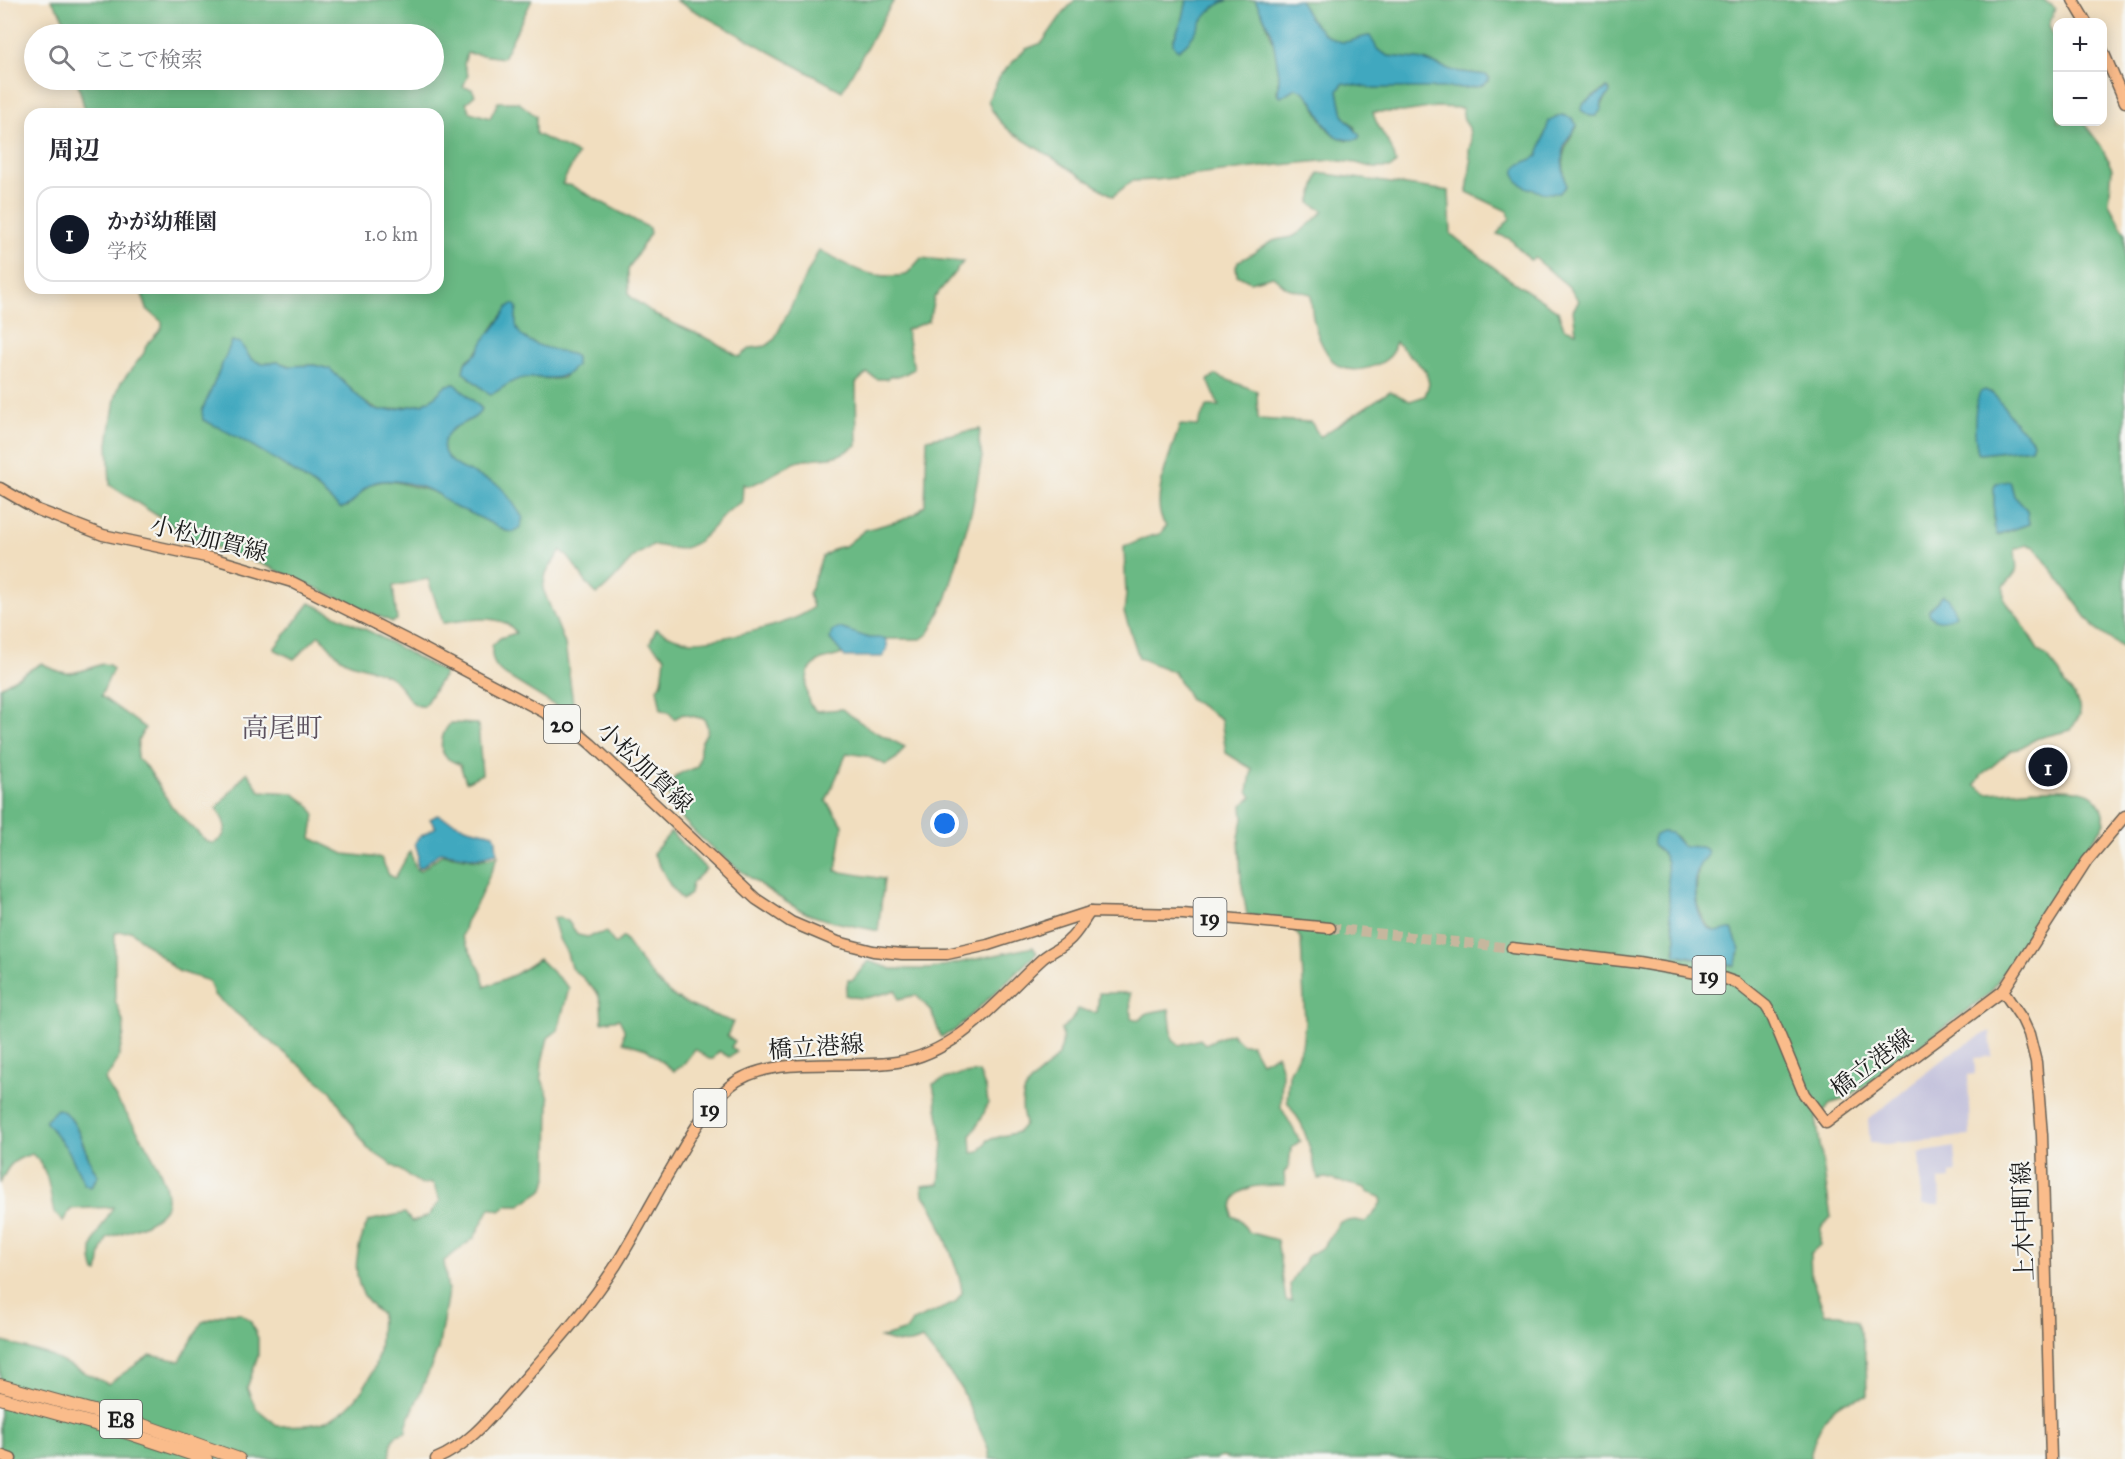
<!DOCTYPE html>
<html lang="ja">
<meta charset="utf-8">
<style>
body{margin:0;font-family:"IM FELL Great Primer","Noto Serif JP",serif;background:#f2f2f3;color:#2b2b33}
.controls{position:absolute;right:18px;top:18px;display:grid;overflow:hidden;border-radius:12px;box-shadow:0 3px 15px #0003}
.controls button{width:54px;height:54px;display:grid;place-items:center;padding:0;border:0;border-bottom:2px solid #e1e1e2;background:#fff;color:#2b2b33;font:30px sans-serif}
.you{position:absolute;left:945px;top:824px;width:21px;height:21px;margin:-15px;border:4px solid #fff;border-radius:50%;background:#1a73e8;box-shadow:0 0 0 9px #1a73e833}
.badge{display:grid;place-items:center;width:39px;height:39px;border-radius:50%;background:#111827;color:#fff;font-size:20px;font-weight:700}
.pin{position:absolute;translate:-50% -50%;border:3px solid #fff;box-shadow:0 2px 6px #0006}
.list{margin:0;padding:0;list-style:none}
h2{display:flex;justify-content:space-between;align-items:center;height:78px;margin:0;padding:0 24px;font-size:26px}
h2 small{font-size:20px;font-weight:400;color:#7c7c81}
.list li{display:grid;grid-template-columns:39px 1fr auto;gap:18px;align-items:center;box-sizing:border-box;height:96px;margin:0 12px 12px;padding:0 12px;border:2px solid #e1e1e2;border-radius:18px}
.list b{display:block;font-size:22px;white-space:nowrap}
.list p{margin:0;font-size:20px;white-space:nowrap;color:#7c7c81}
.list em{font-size:20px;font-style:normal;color:#7c7c81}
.icon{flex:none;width:33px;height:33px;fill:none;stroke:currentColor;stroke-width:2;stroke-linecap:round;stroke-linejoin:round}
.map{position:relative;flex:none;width:2125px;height:1459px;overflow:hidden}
.search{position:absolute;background:#fff;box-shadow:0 3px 15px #0003;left:24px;top:24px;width:420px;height:66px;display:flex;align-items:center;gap:15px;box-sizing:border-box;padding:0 21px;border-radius:33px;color:#7c7c81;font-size:22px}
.panel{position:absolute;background:#fff;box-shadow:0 3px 15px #0003;left:24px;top:108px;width:420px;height:186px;border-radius:18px}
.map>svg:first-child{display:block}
.industrial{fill:#c3c1db}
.forest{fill:#6ab984;stroke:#436a50;stroke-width:1.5;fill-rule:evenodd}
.water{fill:#3fa8bf;stroke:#2e626e;stroke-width:1.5}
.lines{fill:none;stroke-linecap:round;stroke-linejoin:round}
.major-tunnel{stroke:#c6b79e;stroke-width:10;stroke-dasharray:10 5;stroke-linecap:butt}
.major-casing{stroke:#676055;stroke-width:13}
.highway-casing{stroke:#676055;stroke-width:14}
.major{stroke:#fabc8b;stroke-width:10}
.highway{stroke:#fabc8b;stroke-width:12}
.labels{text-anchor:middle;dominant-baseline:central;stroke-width:4.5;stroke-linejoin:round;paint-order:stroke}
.shield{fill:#f6f6f2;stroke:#5d5d5c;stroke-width:1.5}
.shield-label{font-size:22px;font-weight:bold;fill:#1c1c1c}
.street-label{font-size:24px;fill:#1c1c1c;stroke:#f6f6f2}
.quarter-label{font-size:27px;fill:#5c515e;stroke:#f6f6f2}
</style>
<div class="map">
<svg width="2125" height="1459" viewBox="0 0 2125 1459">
<rect width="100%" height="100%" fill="#f6f6f2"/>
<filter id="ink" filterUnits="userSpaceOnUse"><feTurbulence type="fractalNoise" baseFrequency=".0167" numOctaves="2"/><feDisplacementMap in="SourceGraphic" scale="12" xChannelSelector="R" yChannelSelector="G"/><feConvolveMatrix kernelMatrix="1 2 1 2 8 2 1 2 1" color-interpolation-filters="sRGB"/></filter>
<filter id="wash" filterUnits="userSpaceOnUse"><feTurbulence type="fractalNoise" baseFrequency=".008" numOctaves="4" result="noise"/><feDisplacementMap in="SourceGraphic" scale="24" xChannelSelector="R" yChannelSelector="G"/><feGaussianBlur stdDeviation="1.35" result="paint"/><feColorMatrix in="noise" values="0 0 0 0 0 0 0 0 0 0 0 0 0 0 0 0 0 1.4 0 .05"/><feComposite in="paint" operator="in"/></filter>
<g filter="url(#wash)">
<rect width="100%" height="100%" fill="#f1debf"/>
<g class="industrial">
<path d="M 1990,1031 L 1992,1056 L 1975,1058 L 1975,1074 L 1968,1075 L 1970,1136 L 1887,1144 L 1870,1143 L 1868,1120 L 1949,1054 Z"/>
<path d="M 1954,1147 L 1956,1173 L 1950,1174 L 1950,1179 L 1939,1180 L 1940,1205 L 1922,1205 L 1919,1153 Z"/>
</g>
<g class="forest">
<path d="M 51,0 L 532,0 L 503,58 L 467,53 L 464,64 L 468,75 L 463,87 L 472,89 L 475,95 L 466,103 L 470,112 L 490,118 L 498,102 L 518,102 L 536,116 L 536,134 L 578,154 L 562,184 L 572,186 L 649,228 L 650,233 L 628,270 L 629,295 C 637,303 647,307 655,315 L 713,341 L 739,357 L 751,348 L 766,346 L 774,340 L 819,250 C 850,267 869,280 906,275 L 921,258 L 963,262 L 934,298 L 929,321 L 906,330 L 914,369 L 901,376 L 890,376 L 888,379 L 877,379 L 867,373 L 856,383 L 857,445 C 849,450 841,456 831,457 C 819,458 806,458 794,463 C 778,470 765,481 748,486 L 743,484 L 742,502 C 719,512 709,542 684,548 C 674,551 663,545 652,545 C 646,551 637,553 632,559 C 620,571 612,584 597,594 C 582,582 576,562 561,550 L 546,573 L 543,589 L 565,644 L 575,718 L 505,675 C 494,666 491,660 492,646 L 500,638 L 516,633 C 504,611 463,621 443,623 L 428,579 L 393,586 L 397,620 L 392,622 L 269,567 L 193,539 L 110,485 L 108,444 L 115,399 L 120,384 L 144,353 L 146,345 L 162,328 L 162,322 L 147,309 L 140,288 L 438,288 L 438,114 L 86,114 L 77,80 L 434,80 L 434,34 L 70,34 L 60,12 ZM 514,304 C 518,311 514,319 516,328 C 521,344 561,352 576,357 L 576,365 L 563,378 L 553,379 L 525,377 L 516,379 L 490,395 L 463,372 C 464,369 464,366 465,363 C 469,358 476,355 479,349 C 486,340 505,307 514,304 ZM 242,347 L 251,359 L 262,364 L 278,362 L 290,366 L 314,365 L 330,369 L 364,402 L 382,411 L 422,404 L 432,399 L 447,385 L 455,384 L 482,409 C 475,423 453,422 445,437 C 431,465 485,476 498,486 C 507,493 511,502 518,512 L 506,531 L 467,510 L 454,506 L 438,494 L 428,490 L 396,482 L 384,481 L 370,484 L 346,507 L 340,508 L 315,486 L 252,444 L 240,437 L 203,420 Z"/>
<path d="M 675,0 L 894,0 L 842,91 Z"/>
<path d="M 1075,0 L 1187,0 L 1183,18 L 1174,39 L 1174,45 L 1180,49 C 1198,35 1201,7 1226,1 C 1235,0 1246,0 1255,0 C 1271,30 1282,58 1277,93 L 1281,97 L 1295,88 C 1313,91 1316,115 1327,128 C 1331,134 1340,138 1347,141 L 1356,129 L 1343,115 L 1338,91 L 1343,83 L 1371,88 L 1474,87 L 1481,86 L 1488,81 L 1486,75 L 1454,71 L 1424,60 L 1388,56 L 1378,50 L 1369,36 C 1360,37 1350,44 1340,42 C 1323,38 1306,16 1300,0 L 2043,0 L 2055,8 L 2049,26 L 2057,44 L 2058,122 L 2083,122 L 2101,146 L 2112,169 L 2109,203 L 2125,233 L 2125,649 L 2095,629 L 2035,547 L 2027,545 L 2015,549 C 2016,572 2022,567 2004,586 L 2004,599 L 2020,620 L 2038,650 L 2049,659 L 2060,673 L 2065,685 L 2074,695 L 2079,706 L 2080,714 L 2071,730 L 2038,738 L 2018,749 L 2011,750 L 1981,776 L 1975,785 L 1987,793 C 2009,792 2079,782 2094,797 C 2101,804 2103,814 2105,823 L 2031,930 L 1990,993 L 1873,1080 L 1845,1099 L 1832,1103 L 1816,1118 L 1831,1217 L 1821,1228 L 1820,1245 L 1810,1254 L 1811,1276 L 1825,1314 L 1840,1314 L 1858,1321 L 1866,1356 L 1867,1396 C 1860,1398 1850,1399 1843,1402 C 1824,1412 1813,1439 1810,1459 L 1231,1459 L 1222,1457 L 1215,1459 L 990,1459 L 988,1448 L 960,1386 L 922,1339 C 906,1347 897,1343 880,1338 L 907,1330 L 912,1321 L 955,1303 L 962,1293 C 962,1279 934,1202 923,1195 L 922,1186 L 939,1184 L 943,1143 L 933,1084 C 948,1076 962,1074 979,1072 L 986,1089 L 988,1103 L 982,1118 L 971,1135 L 972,1153 L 979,1152 L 988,1140 L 1018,1132 L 1025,1124 C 1022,1113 1020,1098 1027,1087 C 1042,1067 1069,1059 1061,1029 L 1071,1021 L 1078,1009 L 1097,1013 L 1099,993 L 1130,993 L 1131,1018 L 1140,1020 L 1147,1013 L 1169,1009 L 1173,1040 L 1179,1045 L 1200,1039 L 1205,1044 L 1231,1033 L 1242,1044 L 1251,1044 L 1261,1062 L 1277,1054 L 1282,1071 L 1281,1107 L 1300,1141 L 1291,1149 L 1289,1166 L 1284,1173 L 1285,1185 C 1268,1186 1241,1182 1233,1202 C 1232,1206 1232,1212 1232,1216 L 1241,1220 L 1248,1232 L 1277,1240 L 1286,1301 L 1292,1301 L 1290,1285 L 1294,1277 L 1308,1256 L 1323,1247 L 1340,1222 L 1355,1220 L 1365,1222 L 1373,1215 L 1382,1201 L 1380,1197 L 1367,1192 L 1365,1188 L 1326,1178 L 1318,1179 L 1307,1139 L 1301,1123 L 1287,1101 L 1289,1074 L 1302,1046 L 1305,1022 L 1301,939 L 1287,920 L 1247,915 L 1241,881 L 1239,837 L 1243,819 L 1242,805 L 1252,797 L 1248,791 L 1252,769 L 1226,753 L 1221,719 L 1190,699 L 1174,672 L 1139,658 L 1124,612 L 1126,595 L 1124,547 C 1139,542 1144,536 1160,534 L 1166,526 C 1147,504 1172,450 1180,425 L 1197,426 L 1207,406 L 1219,406 L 1208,380 L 1215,375 L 1257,391 L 1258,419 L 1311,422 L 1320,437 L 1390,391 L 1410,401 L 1425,396 L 1429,384 L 1426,371 L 1396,342 C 1394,345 1393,352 1391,355 C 1379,369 1345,377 1332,360 C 1317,341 1311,318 1311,294 L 1287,288 L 1273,276 L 1250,282 L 1237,275 L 1236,267 L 1238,261 C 1249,258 1259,248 1271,242 C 1278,238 1287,239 1294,236 C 1304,230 1315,219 1324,211 L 1310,203 L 1319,173 L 1449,191 L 1451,234 L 1509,279 L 1558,311 L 1564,328 L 1576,332 L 1573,310 L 1579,301 L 1569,287 L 1535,258 L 1530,260 L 1510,239 L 1497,234 L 1510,218 L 1507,211 L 1467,192 L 1471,161 L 1469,156 L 1469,149 L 1471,143 L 1469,128 L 1464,120 L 1462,108 L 1436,107 L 1403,112 L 1373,112 C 1377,132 1392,140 1396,163 L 1391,168 L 1374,168 L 1356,163 L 1332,160 L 1270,166 L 1156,180 L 1132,181 L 1113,196 L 1011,132 C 1000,122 992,114 988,100 L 1001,74 L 1026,49 L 1042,43 L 1063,13 ZM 1606,88 L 1610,90 L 1596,116 L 1590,116 L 1581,110 L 1584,103 ZM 1562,115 L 1577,127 C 1560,151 1562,159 1566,186 L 1559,193 L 1534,190 L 1518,166 L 1538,156 C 1545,140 1544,119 1562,115 ZM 1991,392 C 2001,402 2007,414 2016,424 C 2022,431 2028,434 2033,442 L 2031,448 L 1980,454 L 1978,453 ZM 2010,481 L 2014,496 L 2027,510 L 2029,524 L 1998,535 L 1994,525 L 1994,488 L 1995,484 ZM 1674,835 L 1682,846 L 1701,847 C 1700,873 1688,900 1707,924 C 1710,928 1713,931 1718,932 C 1722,932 1728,930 1732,929 L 1733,931 L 1740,953 L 1734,966 L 1677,955 L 1674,952 L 1676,936 L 1671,919 L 1667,862 L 1663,854 L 1653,845 Z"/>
<path d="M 980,429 L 979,442 L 982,457 L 972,509 L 947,597 L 932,628 L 928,634 L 921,639 L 874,639 L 840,655 L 818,661 L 808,672 L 806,688 L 809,703 L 816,711 L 842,709 L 870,729 L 905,747 L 897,758 L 886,765 L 866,756 L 847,753 L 826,801 L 843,825 L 836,871 L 884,879 L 878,931 C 857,926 832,923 811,915 C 782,904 666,823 669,792 C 671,772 683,773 697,767 C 700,760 700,755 700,747 C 702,734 713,734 704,719 L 683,714 L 674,719 L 669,712 L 661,710 L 657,688 L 662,682 L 665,657 L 650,643 L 656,629 C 667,634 679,641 692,641 C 716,641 798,624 813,607 L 809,594 L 822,557 L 836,548 L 845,546 L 865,530 L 902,520 L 915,514 L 925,505 L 927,439 Z"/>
<path d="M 310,603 L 373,633 L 445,673 L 424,706 C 409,708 404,687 394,680 C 381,669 361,668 346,661 C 335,656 327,643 319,635 L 294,659 L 274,649 Z"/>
<path d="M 42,663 C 68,680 75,672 103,664 L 109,665 L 113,669 L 101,696 L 145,728 L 138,741 L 137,758 L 149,770 L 172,807 L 206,841 C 212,844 215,844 220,839 C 231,830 222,819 217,808 L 247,772 L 260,791 L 293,793 L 310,806 L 315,815 L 311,838 L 344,854 L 381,858 L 389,875 L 395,878 L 410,851 L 416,869 L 420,871 L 442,854 L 478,860 L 498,856 L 479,899 L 466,922 L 462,937 L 481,971 L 485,987 L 516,974 L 539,959 L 569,988 L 558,1030 L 548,1038 L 542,1062 L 541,1077 L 549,1098 L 548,1174 L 544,1189 L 520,1205 L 508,1205 L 500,1211 L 490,1208 L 474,1238 L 444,1261 L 448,1292 L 438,1350 L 407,1424 L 406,1432 L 397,1435 L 392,1441 L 390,1459 L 0,1459 L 0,1341 L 46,1354 L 108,1384 L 150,1355 L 180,1361 L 202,1322 L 227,1313 L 240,1313 L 250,1320 L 258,1338 L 258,1356 L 247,1388 L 256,1408 L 278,1426 C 290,1425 303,1426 315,1424 C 347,1418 371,1385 378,1355 C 381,1342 380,1327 381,1314 C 376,1310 370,1305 367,1300 C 349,1276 357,1247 368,1221 L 405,1213 L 412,1222 L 428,1216 L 440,1201 L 433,1183 L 421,1184 L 367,1148 L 331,1091 L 214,995 L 209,981 L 178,971 L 131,931 L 115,933 L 115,1000 L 123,1021 L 124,1033 L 118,1060 L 105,1080 C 118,1106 182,1184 164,1210 C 152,1226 125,1231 107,1238 L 101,1253 L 98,1273 L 95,1272 C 85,1242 100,1232 113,1207 C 106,1208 75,1208 72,1209 C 68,1211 66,1217 63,1221 L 54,1213 C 49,1192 50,1169 32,1154 C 12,1160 8,1165 0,1184 L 0,687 ZM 59,1109 C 83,1121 83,1157 98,1175 L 93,1185 L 85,1185 L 68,1150 L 46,1119 Z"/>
<path d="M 451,723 L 478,724 L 482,774 L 466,782 L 460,765 C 456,762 450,761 447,758 C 437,749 442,731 451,723 Z"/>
<path d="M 671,832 L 706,869 L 692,883 L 690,894 L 682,900 L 670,885 L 653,853 Z"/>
<path d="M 559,917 L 568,921 L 578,935 L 587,937 L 606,932 L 615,944 L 623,937 C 636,955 658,987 676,998 C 693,1009 714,1015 733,1022 L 727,1036 L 735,1041 L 731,1047 L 737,1052 L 729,1057 L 719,1051 L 713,1059 L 709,1059 L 695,1049 L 682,1066 L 674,1071 L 646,1049 L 623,1042 L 624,1029 L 619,1019 L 602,1022 L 601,1003 L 598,994 L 582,977 L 571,968 L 567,953 L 559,939 L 553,918 Z"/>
<path d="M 1033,947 L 1037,953 L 954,1031 L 941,1037 L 931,1011 L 916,995 L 898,999 L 896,990 C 877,996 863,1001 845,995 L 848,980 L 853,980 L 868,961 L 892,969 L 929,969 Z"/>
</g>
<g class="water">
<path d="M 1187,0 L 1228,0 C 1196,12 1201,37 1178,50 L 1173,45 L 1173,41 L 1183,18 Z"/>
<path d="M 1255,0 L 1300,0 C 1306,16 1324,40 1342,42 C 1352,43 1360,36 1370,36 L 1378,50 L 1388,56 L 1424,60 L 1454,71 L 1486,75 L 1489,78 L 1488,81 L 1481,86 L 1466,88 L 1371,88 L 1343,83 L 1338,91 L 1343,115 L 1360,136 L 1358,139 C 1317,147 1323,93 1295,88 L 1281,97 L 1278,96 L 1279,75 L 1272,33 Z"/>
<path d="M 1608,88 L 1610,93 L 1602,102 L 1601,110 L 1596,116 L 1590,116 L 1581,110 L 1584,103 Z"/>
<path d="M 1562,115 L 1572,118 L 1577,125 C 1574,131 1569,136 1566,142 C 1559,156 1564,171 1566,186 L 1559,193 C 1544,194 1512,189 1515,169 L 1519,165 L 1538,156 L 1549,121 Z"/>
<path d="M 513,304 L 517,307 C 516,314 514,324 518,330 C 525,346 558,350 573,355 L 576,357 L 576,365 C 561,387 540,373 519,379 C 508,382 500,391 490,395 L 463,372 L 465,363 L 477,353 L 487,335 L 496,326 L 508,307 Z"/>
<path d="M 232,341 L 240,343 L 251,359 L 262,364 L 278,362 L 289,366 L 314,365 L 330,369 L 364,402 L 376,410 L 391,410 L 422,404 L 432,399 L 447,385 L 455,384 L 482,409 C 475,423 453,422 446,437 C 431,465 485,476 498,485 C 506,491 517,509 523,518 L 520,527 L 513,532 L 506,531 C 489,523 474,513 457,508 C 449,505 444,498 438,494 C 421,485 394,478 376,482 C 360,486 356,507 340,508 C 331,501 324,493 315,486 C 279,461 243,438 203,420 L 202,411 Z"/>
<path d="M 1985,390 C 1999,395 2005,410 2014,421 C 2020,430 2029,433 2033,442 L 2031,448 L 1980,454 L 1978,453 C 1974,435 1973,410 1980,392 Z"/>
<path d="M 2010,481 L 2014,496 L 2027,510 L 2029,524 L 1997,535 L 1994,525 L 1994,488 L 1996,483 Z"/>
<path d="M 1943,595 L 1949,599 L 1956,615 C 1947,621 1936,623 1929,614 L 1929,610 Z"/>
<path d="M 840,628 L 869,638 L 884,638 C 890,644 887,651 882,657 L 845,657 L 830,639 L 832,631 Z"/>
<path d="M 437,815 L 468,828 L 494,834 L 496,840 L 497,853 L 476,858 L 440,852 L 422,867 L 418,868 L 417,864 L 418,854 L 415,843 L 418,838 L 436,827 L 430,819 Z"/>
<path d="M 1662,832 L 1671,833 L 1682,846 L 1701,847 L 1707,850 L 1708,855 C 1705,859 1701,862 1699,866 C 1692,883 1694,923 1714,931 C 1720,933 1726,928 1732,929 L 1740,950 L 1735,965 L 1675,954 L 1676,936 L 1670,916 L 1667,862 L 1663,854 L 1653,845 L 1653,840 L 1655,835 Z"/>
<path d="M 57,1109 C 80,1114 84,1160 98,1175 L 91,1187 L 85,1185 L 68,1150 L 45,1121 Z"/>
</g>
</g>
<g filter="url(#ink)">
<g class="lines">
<path class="major-tunnel" d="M 1330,928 L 1512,948"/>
<g class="major-casing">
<g id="major">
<path d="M 2073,0 L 2086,22"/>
<path d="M 2102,49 L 2125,102"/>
<path d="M 0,488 L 38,510 L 103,535 L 215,559 L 292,582 L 413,643 L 542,711 L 578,733 L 591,744 L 756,899 L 791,922 L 838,942 L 873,951 L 902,954 L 947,954 L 988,945 L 1090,912 L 1183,914 L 1330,928"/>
<path d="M 1512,948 L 1639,963 L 1720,977 L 1737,983 L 1766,1006 L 1771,1014 L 1804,1094 L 1826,1123 L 2003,991 L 2087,861 L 2125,816"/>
<path d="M 2003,991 L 2022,1019 L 2029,1034 L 2036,1062 L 2042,1135 L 2051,1459"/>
<path d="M 0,1455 L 11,1459"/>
<path d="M 436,1459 C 468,1446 491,1417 514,1391 C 550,1350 586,1311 616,1265 C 638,1230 656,1194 677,1159 C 692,1133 707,1106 730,1086 C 770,1053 848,1070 897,1062 C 960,1052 998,999 1042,959 C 1050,952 1061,948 1068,941 C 1077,934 1083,921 1090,912"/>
</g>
</g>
<g class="highway-casing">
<g id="highway">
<path d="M 0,1385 L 140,1424 L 239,1459"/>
<path d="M 0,1398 L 131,1434 L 206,1459"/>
</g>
</g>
<use href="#major" class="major"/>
<use href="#highway" class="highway"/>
</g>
</g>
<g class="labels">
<g class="shield">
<rect x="544" y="705" width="36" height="38" rx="4.5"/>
<rect x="1193.5" y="898" width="33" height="38" rx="4.5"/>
<rect x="1692.5" y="956" width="33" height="38" rx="4.5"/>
<rect x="693.5" y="1089" width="33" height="38" rx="4.5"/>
<rect x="100" y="1400" width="42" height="38" rx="4.5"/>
</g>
<g class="shield-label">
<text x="562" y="724">20</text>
<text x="1210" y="917">19</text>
<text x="1709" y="975">19</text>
<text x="710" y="1108">19</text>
<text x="121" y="1419">E8</text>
</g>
<g class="street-label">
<text transform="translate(209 539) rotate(14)">小松加賀線</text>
<text transform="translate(645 767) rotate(43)">小松加賀線</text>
<text transform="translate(816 1047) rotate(-4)">橋立港線</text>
<text transform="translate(1872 1063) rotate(-37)">橋立港線</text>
<text transform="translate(2023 1221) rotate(-92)">上木中町線</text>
</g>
<g class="quarter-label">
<text x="282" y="727">高尾町</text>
</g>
</g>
</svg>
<div class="controls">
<button>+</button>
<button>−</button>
</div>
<div class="you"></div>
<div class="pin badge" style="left:2048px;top:767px">1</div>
<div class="search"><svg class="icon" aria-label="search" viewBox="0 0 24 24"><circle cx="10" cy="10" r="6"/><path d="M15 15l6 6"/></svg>ここで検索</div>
<section class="panel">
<h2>周辺<small></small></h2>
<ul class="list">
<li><span class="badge">1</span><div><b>かが幼稚園</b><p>学校</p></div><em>1.0 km</em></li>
</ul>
</section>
</div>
